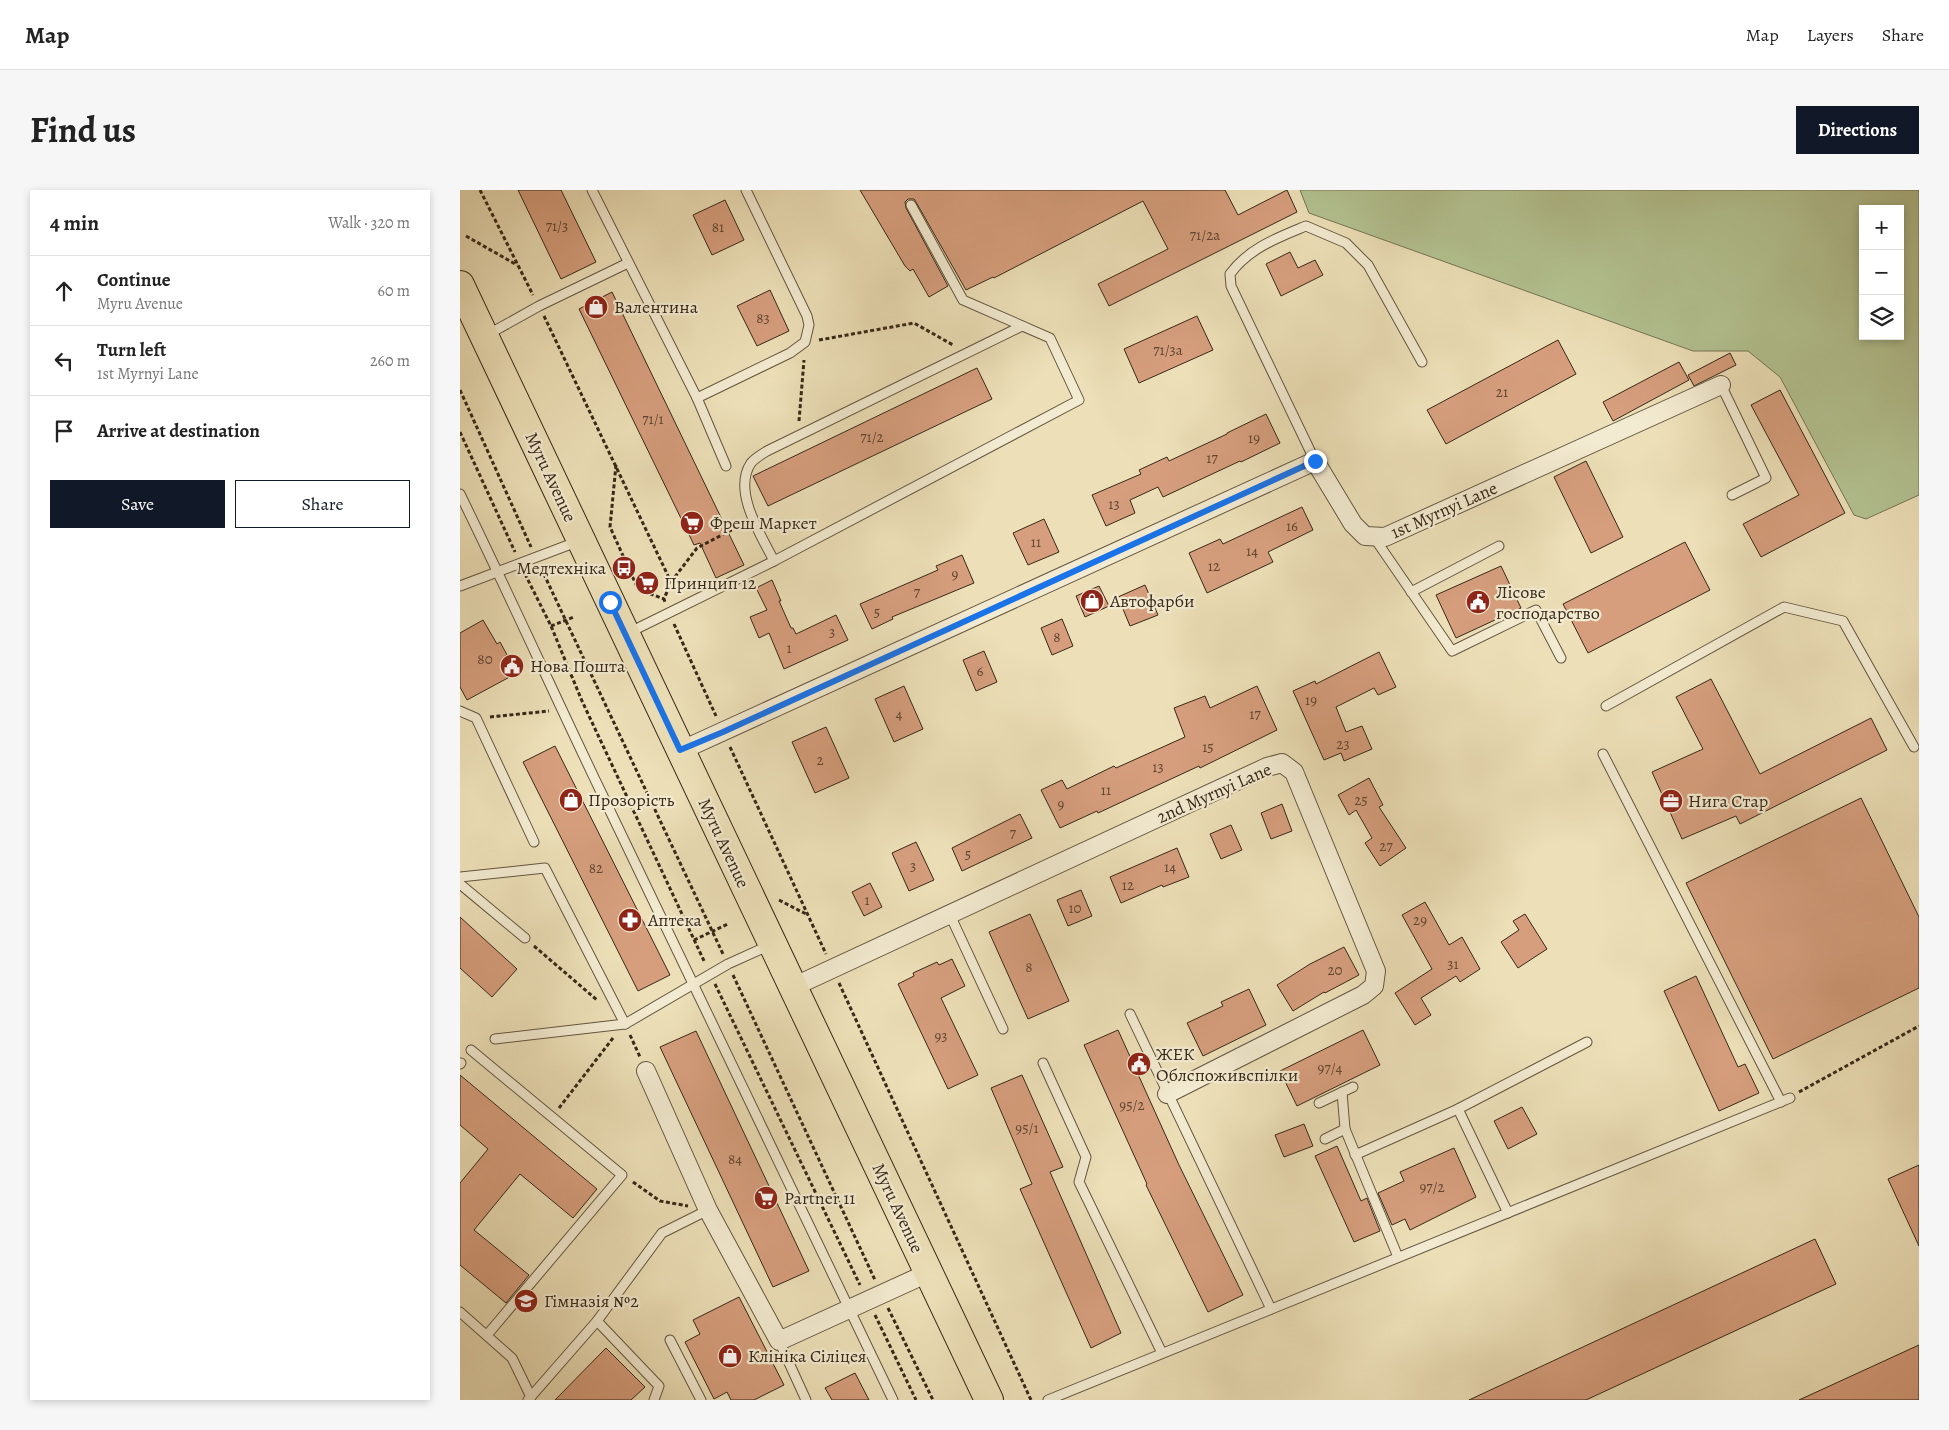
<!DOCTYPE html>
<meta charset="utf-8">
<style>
body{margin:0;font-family:Alegreya,serif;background:#f6f6f6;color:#222}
.controls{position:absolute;right:15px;top:15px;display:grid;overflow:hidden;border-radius:0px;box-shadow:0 2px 8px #0003}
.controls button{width:45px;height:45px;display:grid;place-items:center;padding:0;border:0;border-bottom:1px solid #e0e0e0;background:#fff;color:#222;font:25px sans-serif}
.stop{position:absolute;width:15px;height:15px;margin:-11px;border:4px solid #1a73e8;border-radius:50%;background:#fff}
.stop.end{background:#1a73e8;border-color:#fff;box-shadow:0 1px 5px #0008}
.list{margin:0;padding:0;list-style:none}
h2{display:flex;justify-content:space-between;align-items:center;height:65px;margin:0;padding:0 20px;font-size:21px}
h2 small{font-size:16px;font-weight:400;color:#767676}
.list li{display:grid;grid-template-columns:32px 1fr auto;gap:15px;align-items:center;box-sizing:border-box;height:70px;padding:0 20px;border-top:1px solid #e0e0e0}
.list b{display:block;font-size:19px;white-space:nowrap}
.list p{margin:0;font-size:16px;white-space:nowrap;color:#767676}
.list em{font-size:16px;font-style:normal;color:#767676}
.actions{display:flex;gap:10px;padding:15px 20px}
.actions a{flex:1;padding:11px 0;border:1px solid #111827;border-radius:0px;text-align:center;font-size:18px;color:#111827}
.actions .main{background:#111827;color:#fff}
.icon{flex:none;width:28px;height:28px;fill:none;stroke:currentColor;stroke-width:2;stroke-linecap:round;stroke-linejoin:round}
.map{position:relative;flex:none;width:1459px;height:1210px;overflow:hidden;border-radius:0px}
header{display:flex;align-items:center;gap:30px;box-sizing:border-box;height:70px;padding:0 25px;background:#fff;border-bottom:1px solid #e0e0e0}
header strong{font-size:24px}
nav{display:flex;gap:28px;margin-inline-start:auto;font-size:18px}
.intro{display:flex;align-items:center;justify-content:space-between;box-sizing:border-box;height:120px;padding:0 30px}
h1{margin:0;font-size:35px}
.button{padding:12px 22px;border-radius:0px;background:#111827;color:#fff;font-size:18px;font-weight:700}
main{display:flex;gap:30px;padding:0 30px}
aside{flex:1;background:#fff;border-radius:0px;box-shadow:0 2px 8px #0003}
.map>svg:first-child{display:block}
.green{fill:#b4c392;stroke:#767655;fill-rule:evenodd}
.building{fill:#d69e7d;stroke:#372818}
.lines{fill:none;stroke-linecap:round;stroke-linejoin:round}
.service-casing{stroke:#645640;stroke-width:11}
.minor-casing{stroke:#645640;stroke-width:20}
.primary-casing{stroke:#372818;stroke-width:30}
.path{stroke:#372818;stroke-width:3;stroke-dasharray:4 2.5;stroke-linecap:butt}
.service{stroke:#f3ebd1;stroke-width:9}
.minor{stroke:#f3ebd1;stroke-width:18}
.primary{stroke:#ede0b8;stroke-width:28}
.route{stroke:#1a73e8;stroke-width:6}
.labels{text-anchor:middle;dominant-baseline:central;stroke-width:4.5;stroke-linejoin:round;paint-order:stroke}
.number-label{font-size:15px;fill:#5f4631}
.poi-label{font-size:18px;fill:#372818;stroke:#f3ebd1;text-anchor:start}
.street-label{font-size:18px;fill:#372818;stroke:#f3ebd1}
</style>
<header>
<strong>Map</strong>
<nav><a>Map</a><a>Layers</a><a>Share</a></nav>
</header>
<div class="intro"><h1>Find us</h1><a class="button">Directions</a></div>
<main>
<aside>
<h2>4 min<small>Walk · 320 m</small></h2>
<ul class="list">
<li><svg class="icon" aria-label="ahead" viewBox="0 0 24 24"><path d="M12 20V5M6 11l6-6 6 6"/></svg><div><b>Continue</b><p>Myru Avenue</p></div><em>60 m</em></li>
<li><svg class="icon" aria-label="left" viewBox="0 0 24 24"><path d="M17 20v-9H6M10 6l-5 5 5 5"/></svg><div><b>Turn left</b><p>1st Myrnyi Lane</p></div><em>260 m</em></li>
<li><svg class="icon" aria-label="arrive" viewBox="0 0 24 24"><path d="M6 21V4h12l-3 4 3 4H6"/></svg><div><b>Arrive at destination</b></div></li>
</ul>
<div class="actions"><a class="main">Save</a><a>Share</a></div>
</aside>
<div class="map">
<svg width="1459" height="1210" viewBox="0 0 1459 1210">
<rect width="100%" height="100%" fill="#ede0b8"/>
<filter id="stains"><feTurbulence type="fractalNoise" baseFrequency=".004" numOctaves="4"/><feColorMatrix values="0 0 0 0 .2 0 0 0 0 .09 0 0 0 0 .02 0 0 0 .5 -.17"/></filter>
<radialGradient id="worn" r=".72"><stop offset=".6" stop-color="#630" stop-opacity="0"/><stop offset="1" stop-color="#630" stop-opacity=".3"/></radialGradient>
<path class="green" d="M 840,0 L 1459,0 L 1459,305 L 1406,329 L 1394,325 L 1320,187 L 1288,161 L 1233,161 L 849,23 ZM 1403,19 L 1440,19 L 1440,146 L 1403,146 Z"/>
<g class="building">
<path d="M 58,0 L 101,0 L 136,72 L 101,89 Z"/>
<path d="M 400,0 L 765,0 L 778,25 L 827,0 L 837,22 L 649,116 L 638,94 L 708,59 L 683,11 L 534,88 L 533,87 L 506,100 L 456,12 L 454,9 L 448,9 L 445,12 L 446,18 L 488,96 L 469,107 L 453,79 L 450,81 L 445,76 Z"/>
<path d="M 265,10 L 284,50 L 252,65 L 233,25 Z"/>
<path d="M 830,62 L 838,78 L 855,70 L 863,85 L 821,106 L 806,74 Z"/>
<path d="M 310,100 L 329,141 L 297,156 L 277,116 Z"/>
<path d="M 152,102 L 284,375 L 256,388 L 240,353 L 234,355 L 119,119 Z"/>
<path d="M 737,126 L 753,160 L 679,193 L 664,159 Z"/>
<path d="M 1098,150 L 1116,184 L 986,254 L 967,220 Z"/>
<path d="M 1270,163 L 1276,175 L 1234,196 L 1228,185 Z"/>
<path d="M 1219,172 L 1229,190 L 1153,231 L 1143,212 Z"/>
<path d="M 517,178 L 532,209 L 308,316 L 293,286 Z"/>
<path d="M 1320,200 L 1385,323 L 1301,367 L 1283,334 L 1339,305 L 1291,215 Z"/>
<path d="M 806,224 L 820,253 L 781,272 L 780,271 L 703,307 L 698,297 L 670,310 L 675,323 L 646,336 L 632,305 L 681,284 L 679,280 L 707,267 L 709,271 L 767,244 L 767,243 Z"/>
<path d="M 1126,271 L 1163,347 L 1131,363 L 1094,287 Z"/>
<path d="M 842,317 L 853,340 L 808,362 L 813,372 L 747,403 L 729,363 L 760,349 L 763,354 Z"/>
<path d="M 584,329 L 599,362 L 568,375 L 553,343 Z"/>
<path d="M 1225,352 L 1250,400 L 1128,463 L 1103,414 Z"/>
<path d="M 502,365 L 514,393 L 432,427 L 433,429 L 412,439 L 400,414 L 478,380 L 476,376 Z"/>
<path d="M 1041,376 L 1061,418 L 996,448 L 976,405 Z"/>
<path d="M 312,390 L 321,411 L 319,411 L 331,438 L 333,438 L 336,444 L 376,425 L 388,450 L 324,479 L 309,443 L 299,448 L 290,427 L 307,420 L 296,398 Z"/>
<path d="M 685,395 L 698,425 L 670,436 L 658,407 Z"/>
<path d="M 639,396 L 649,416 L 625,427 L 616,406 Z"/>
<path d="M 602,429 L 613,456 L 592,465 L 581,438 Z"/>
<path d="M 23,430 L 37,454 L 40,452 L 57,483 L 7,510 L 0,497 L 0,443 Z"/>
<path d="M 524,461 L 537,492 L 516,501 L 503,470 Z"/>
<path d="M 919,462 L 936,497 L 918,505 L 914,498 L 876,517 L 886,542 L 902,536 L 912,559 L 884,571 L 881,563 L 864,570 L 833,501 L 855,491 L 856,494 Z"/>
<path d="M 1251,489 L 1300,584 L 1411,528 L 1427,560 L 1280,634 L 1276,626 L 1222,649 L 1192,582 L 1243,559 L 1216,507 Z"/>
<path d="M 444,496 L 463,539 L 434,552 L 415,509 Z"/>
<path d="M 797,496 L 817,540 L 740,578 L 739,576 L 638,623 L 637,621 L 600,638 L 581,600 L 602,590 L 607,599 L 654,576 L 656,578 L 725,547 L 714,518 L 745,506 L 750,518 Z"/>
<path d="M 366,537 L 389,588 L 355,603 L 332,552 Z"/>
<path d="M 95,556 L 210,785 L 178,801 L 63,572 Z"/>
<path d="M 909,588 L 923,615 L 919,617 L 946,658 L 920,676 L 905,653 L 912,648 L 896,620 L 889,625 L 878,605 Z"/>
<path d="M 1401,608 L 1459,727 L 1459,798 L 1313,869 L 1226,693 Z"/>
<path d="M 822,614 L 832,641 L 811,649 L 801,623 Z"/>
<path d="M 560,624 L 572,648 L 502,681 L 492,658 Z"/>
<path d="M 771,635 L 782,660 L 761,669 L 750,644 Z"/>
<path d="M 456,652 L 474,690 L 449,701 L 432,663 Z"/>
<path d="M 717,658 L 729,687 L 703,697 L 702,695 L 661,713 L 650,687 Z"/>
<path d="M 410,693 L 422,717 L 404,726 L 392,702 Z"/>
<path d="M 621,700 L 632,726 L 608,736 L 597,710 Z"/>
<path d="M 965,712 L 989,755 L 1002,747 L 1020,779 L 1000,792 L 996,786 L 961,808 L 971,825 L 955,835 L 935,803 L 972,779 L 942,725 Z"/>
<path d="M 570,724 L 609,811 L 568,829 L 529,742 Z"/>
<path d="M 1065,724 L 1087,759 L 1058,778 L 1041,752 L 1059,740 L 1053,731 Z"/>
<path d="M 0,727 L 57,779 L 32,807 L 0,778 Z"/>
<path d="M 884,757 L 899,785 L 865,803 L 864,802 L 833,821 L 817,795 L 850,774 Z"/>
<path d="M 492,769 L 505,796 L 481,808 L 518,885 L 488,899 L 438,794 L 454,786 L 453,783 L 477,772 L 479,775 Z"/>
<path d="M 1236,786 L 1278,877 L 1285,874 L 1299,903 L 1259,921 L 1204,801 Z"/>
<path d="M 789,799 L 806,835 L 743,866 L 727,833 L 763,816 L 761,812 Z"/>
<path d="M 658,840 L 719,975 L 783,1105 L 748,1122 L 686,995 L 687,994 L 624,855 Z"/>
<path d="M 903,840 L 920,875 L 837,916 L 820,881 Z"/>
<path d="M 236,841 L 349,1081 L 313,1097 L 200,857 Z"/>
<path d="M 0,885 L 137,999 L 113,1028 L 60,984 L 14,1040 L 69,1085 L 46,1113 L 0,1075 L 0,993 L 28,959 L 0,935 Z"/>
<path d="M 562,885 L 603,977 L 590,982 L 661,1143 L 631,1158 L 560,999 L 572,994 L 531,898 Z"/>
<path d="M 1062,917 L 1077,944 L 1048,959 L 1034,931 Z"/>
<path d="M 844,934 L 853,956 L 824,967 L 815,945 Z"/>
<path d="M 877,956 L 901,1011 L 907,1008 L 920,1041 L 894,1052 L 855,966 Z"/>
<path d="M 994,958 L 1016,1007 L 950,1040 L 945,1029 L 932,1035 L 918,1003 L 944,991 L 940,982 Z"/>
<path d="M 1459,975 L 1459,1056 L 1428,989 Z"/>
<path d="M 1355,1049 L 1376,1094 L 1126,1210 L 1009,1210 Z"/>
<path d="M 279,1107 L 324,1195 L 294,1210 L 271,1210 L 267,1202 L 254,1209 L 225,1152 L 240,1144 L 233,1130 Z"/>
<path d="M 1459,1155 L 1459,1210 L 1339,1210 Z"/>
<path d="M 146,1158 L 185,1197 L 171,1210 L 95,1210 Z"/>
<path d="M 395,1183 L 409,1210 L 372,1210 L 365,1198 Z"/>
</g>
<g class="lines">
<g class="service-casing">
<g id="service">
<path d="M 132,0 L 237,208 L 266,276"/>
<path d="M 27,145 L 79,116 L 168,73"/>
<path d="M 1261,195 L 1306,288 L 1272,305"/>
<path d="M 237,208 L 330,163 L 345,152 L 349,135 L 347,126 L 286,0"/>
<path d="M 855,271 L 771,96 L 770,84 C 789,58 817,48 846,36 L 886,53 L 908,75 L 962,172"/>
<path d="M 0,304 C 48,402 93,502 140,600 C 237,804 335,1007 433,1210"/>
<path d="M 913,346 L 992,461 L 1076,420 L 1101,468"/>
<path d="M 314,371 C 301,345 272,301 291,273 C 295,268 302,264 307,261 L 562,136"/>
<path d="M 0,396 L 119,351"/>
<path d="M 951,402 L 1039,356"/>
<path d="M 168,443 L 314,371 L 619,210 L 590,148 L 503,110 L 451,15"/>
<path d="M 1146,516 L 1324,417 L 1383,431 L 1454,557"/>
<path d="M 0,521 L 16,528 L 74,652"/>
<path d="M 1143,564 L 1321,912"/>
<path d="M 0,687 L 85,678 L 165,834"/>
<path d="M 0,694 L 65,748"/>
<path d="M 490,725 L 543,839"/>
<path d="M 670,824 L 811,1119"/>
<path d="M 35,849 L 165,834 L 268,774 L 310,755"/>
<path d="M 11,860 L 162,985 L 27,1145"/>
<path d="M 583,873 L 626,967 L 619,992 L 702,1163"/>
<path d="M 0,874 L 1,873"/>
<path d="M 882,902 L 885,939"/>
<path d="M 859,913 L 893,897"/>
<path d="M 998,919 L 1048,1023"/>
<path d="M 865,949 L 885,939 L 938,1067"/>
<path d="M 895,965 L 998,919 L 1127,852"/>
<path d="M 0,1122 L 52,1168 L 71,1207"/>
<path d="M 137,1131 L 199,1196 L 194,1210"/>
<path d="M 210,1150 L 241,1210"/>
<path d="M 319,1151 L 346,1210"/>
<path d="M 68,1210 L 137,1131 L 202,1043 L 248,1020"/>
<path d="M 588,1210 L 1330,908"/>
</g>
</g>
<g class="minor-casing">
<g id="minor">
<path d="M 220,561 L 855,271 L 893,334 L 905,346 L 925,347 L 1261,195"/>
<path d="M 333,797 L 807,577 L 822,573 L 834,582 L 916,781 L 914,796 L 903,805 L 707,904"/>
<path d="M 186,881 L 248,1020 L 319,1151 L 468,1083"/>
</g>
</g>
<g class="primary-casing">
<path id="primary" d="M 0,95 L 529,1210"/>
</g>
<g class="path">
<path d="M 20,0 L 73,105"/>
<path d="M 6,46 L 57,75"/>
<path d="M 84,126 L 211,392 L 204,409 L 205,412"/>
<path d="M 359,150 L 454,133 L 493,155"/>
<path d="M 0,200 L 71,357"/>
<path d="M 339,231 L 344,170"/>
<path d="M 0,242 L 55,362"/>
<path d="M 156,275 L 150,337 L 178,399 L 204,409"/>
<path d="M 81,378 L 263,764"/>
<path d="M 65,384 L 91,436 L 122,511 L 245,773"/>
<path d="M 211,392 L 237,358 L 283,334"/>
<path d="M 214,434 L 256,526"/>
<path d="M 91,436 L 114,427"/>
<path d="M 30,527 L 89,521"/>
<path d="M 270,557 L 366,764"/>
<path d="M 319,710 L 348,725"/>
<path d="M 234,750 L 268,734"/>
<path d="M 74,756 L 137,810"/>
<path d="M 273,785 L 415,1090"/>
<path d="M 379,793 L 571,1210"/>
<path d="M 255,794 L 400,1095"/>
<path d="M 170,845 L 180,867"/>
<path d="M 1339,902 L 1459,836"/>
<path d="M 99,918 L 153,848"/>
<path d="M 173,992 L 200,1011 L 228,1016"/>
<path d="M 428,1118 L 473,1210"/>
<path d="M 415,1125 L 456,1210"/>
</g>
<use href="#service" class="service"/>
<use href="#minor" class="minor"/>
<use href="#primary" class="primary"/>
</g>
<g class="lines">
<path class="route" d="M 150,412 L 220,560 L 263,542 L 855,271"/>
</g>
<defs>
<g id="shop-disc" transform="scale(1.25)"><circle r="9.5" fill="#8f2418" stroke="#f3ebd1"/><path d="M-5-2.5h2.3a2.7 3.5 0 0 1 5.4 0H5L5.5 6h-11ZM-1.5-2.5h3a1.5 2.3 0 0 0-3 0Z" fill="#fff"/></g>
<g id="supermarket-disc" transform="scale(1.25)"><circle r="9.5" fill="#8f2418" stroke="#f3ebd1"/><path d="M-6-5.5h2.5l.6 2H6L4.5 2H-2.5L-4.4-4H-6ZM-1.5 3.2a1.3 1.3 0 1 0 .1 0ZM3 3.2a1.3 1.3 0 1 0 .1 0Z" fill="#fff"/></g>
<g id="bus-disc" transform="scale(1.25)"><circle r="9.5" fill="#8f2418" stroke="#f3ebd1"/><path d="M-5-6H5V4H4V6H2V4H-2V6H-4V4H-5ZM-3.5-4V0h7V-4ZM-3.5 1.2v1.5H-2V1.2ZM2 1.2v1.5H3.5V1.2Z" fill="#fff"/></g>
<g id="civic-disc" transform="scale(1.25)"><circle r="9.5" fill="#8f2418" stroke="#f3ebd1"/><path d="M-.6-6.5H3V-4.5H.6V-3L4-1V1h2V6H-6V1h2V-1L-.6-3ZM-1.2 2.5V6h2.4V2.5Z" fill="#fff"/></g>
<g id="office-disc" transform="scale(1.25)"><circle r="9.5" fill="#8f2418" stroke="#f3ebd1"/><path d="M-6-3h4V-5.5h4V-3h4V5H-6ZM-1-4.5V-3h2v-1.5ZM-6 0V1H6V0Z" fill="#fff"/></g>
<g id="pharmacy-disc" transform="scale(1.25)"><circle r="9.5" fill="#8f2418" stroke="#f3ebd1"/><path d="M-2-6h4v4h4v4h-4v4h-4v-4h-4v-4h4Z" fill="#fff"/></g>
<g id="school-disc" transform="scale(1.25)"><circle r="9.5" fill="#8f2418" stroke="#f3ebd1"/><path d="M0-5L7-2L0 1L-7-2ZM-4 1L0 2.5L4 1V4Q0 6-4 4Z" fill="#fff"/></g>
</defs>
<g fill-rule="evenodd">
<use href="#shop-disc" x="136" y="117"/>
<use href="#supermarket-disc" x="232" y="333"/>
<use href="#bus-disc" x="164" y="378"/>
<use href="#supermarket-disc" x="187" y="393"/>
<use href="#shop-disc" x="632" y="411"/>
<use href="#civic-disc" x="1018" y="412"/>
<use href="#civic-disc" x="52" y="476"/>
<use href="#shop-disc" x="111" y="610"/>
<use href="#office-disc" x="1211" y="611"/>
<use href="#pharmacy-disc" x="170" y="730"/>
<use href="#civic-disc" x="679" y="874"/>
<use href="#supermarket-disc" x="306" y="1008"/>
<use href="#school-disc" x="66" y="1111"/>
<use href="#shop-disc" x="270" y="1166"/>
</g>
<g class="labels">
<g class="number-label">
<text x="97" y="36">71/3</text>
<text x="258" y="37">81</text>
<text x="745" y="45">71/2а</text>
<text x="303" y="128">83</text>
<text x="708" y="160">71/3а</text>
<text x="1042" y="202">21</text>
<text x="193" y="229">71/1</text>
<text x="412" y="247">71/2</text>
<text x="794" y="248">19</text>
<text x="752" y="268">17</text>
<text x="654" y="314">13</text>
<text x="832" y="336">16</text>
<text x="576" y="352">11</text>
<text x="792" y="361">14</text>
<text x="754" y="376">12</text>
<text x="495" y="384">9</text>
<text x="457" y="402">7</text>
<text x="417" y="422">5</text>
<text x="372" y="442">3</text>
<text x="597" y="447">8</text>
<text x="329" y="458">1</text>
<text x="25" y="469">80</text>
<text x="520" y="481">6</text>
<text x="851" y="510">19</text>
<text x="439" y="524">4</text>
<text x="795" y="524">17</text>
<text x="883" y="554">23</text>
<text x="748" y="557">15</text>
<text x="360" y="570">2</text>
<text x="698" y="577">13</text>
<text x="646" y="600">11</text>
<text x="901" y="610">25</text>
<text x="601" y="614">9</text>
<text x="553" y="643">7</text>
<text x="926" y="656">27</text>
<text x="508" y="664">5</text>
<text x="453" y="676">3</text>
<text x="710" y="677">14</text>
<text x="136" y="678">82</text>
<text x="668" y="695">12</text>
<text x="407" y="710">1</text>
<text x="615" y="718">10</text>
<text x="960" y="730">29</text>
<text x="993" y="774">31</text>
<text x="569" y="777">8</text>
<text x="875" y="780">20</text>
<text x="481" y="846">93</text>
<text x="870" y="878">97/4</text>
<text x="672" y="915">95/2</text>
<text x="567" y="938">95/1</text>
<text x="275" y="969">84</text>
<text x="972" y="997">97/2</text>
</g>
<g class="poi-label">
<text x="154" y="117">Валентина</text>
<text x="250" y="333">Фреш Маркет</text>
<text x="146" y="378" text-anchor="end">Медтехніка</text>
<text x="204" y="393">Принцип 12</text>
<text x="1036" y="402">Лісове<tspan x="1036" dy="21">господарство</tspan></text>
<text x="650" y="411">Автофарби</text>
<text x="70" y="476">Нова Пошта</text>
<text x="128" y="610">Прозорість</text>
<text x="1228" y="611">Нига Стар</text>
<text x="188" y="730">Аптека</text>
<text x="696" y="864">ЖЕК<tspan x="696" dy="21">Облспоживспілки</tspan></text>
<text x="324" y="1008">Partner 11</text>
<text x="84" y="1111">Гімназія №2</text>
<text x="288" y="1166">Клініка Сіліцея</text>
</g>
<g class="street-label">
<text transform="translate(91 287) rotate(65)">Myru Avenue</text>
<text transform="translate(984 320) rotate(-24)">1st Myrnyi Lane</text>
<text transform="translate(754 603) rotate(-24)">2nd Myrnyi Lane</text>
<text transform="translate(264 653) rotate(65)">Myru Avenue</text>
<text transform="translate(438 1018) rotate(65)">Myru Avenue</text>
</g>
</g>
<rect width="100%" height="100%" filter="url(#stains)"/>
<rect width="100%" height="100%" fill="url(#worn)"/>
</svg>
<div class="controls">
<button>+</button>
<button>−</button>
<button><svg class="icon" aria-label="layers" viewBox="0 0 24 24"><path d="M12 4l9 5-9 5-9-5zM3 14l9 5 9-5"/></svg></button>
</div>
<div class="stop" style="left:150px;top:412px"></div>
<div class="stop end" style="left:855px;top:271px"></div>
</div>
</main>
